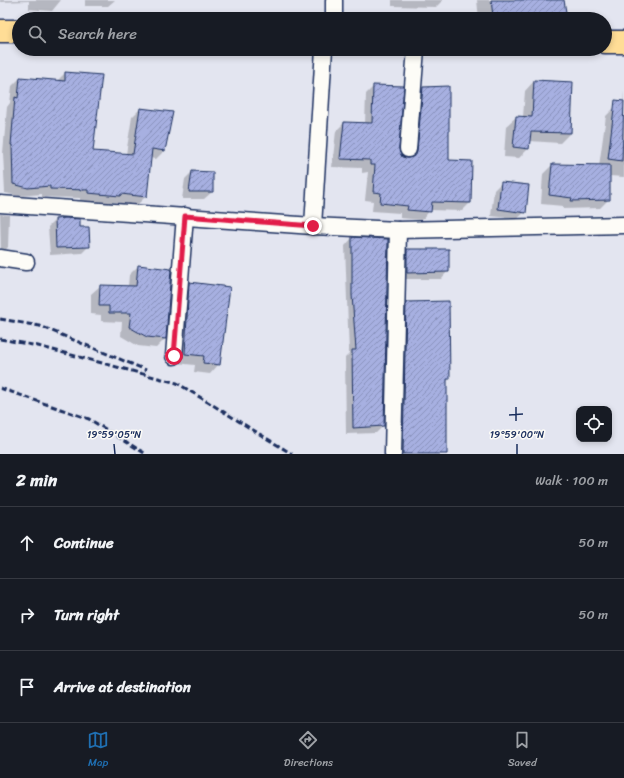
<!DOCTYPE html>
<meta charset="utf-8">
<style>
body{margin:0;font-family:Sriracha,sans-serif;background:#20242c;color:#f1f3f6}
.controls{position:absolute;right:12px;bottom:12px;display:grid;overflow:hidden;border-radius:8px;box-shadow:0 2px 6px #0003}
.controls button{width:36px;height:36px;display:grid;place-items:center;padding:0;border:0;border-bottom:1px solid #363941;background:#171b24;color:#f1f3f6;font:20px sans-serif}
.stop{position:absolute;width:12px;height:12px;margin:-9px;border:3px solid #e11d48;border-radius:50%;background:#fff}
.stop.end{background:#e11d48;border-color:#fff;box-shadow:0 1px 4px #0008}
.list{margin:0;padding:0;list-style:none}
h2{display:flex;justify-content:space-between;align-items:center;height:52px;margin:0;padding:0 16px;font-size:17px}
h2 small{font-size:13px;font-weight:400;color:#9ea1a6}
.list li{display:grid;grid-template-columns:26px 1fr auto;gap:12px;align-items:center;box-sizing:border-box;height:72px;padding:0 16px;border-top:1px solid #363941}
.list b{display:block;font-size:15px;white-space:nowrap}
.list em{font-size:13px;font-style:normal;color:#9ea1a6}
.icon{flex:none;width:22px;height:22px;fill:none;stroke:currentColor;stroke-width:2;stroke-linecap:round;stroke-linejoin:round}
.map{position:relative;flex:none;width:624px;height:454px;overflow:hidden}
.search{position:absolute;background:#171b24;box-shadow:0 2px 6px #0003;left:12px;right:12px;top:12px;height:44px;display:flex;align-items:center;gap:10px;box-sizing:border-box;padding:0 14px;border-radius:22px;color:#9ea1a6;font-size:15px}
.sheet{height:268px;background:#171b24}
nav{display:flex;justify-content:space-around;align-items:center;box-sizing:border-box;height:56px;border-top:1px solid #363941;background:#171b24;font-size:11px;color:#9ea1a6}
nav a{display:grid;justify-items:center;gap:2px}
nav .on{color:#1f6fb2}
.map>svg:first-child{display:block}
.shadow{fill:#0003}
.building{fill:url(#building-hatch);stroke:#1b2f5e}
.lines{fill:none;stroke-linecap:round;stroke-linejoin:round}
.minor-casing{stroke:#1b2f5e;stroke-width:19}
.primary-casing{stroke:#1b2f5e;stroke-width:25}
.minor{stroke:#fdfcf7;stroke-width:16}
.primary{stroke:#ffdd96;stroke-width:22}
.rail{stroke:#1b2f5e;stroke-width:3;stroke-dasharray:6 3;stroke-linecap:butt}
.route{stroke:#e11d48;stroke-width:5}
.ticks{fill:none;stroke:#1b2f5e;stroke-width:1.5}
.ticks-label{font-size:10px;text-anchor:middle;fill:#1b2f5e;stroke:#fdfcf7;stroke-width:3;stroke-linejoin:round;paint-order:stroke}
</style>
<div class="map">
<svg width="624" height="454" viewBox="0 0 624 454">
<defs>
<pattern id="building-hatch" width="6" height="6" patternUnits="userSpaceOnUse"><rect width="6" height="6" fill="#a7b0e1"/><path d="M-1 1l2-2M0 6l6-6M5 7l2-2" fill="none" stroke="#8790ba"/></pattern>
</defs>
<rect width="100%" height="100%" fill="#e3e5f0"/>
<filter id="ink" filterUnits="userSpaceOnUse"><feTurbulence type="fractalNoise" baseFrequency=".025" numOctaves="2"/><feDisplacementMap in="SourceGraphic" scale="8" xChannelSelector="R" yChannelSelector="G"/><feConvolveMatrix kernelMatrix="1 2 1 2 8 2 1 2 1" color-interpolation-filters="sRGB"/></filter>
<g filter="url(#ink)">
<g class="shadow">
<path d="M 0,0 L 61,0 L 52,11 L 29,9 L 29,1 L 0,2 Z"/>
<path d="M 85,0 L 115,0 L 108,6 L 85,6 Z"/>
<path d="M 392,0 L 443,0 L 436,7 L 392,6 Z"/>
<path d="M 477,0 L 563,0 L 565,17 L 564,19 L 479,19 Z"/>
<path d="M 65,73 L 92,151 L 126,154 L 132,117 L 140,109 L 164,151 L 156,159 L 150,158 L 146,196 L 137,205 L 113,202 L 111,204 L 80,202 L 80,198 L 42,197 L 42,194 L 19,196 L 5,193 L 3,153 L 7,107 L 10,103 L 12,86 L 20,78 L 57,81 Z"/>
<path d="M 534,81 L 570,133 L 560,143 L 529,141 L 528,149 L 519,158 L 504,157 L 506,126 L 516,117 L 523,117 L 525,91 Z"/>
<path d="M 374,86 L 402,157 L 410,158 L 415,96 L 423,88 L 448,161 L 470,203 L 462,211 L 430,210 L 422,220 L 400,218 L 400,213 L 372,211 L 373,201 L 365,200 L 368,172 L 362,173 L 362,168 L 332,167 L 336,131 L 344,123 L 365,124 L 366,94 Z"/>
<path d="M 624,91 L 624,177 L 609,176 L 609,199 L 600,208 L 563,209 L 563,206 L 541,204 L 543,174 L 552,165 L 599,166 L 606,116 L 615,107 L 623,108 Z"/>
<path d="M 192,172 L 212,192 L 204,199 L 182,199 L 185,179 Z"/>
<path d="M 501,183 L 525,212 L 517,219 L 491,216 L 494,190 Z"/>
<path d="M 0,214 L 9,215 L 8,247 L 1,255 Z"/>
<path d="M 55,220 L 79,228 L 89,246 L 82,253 L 50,255 L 48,227 Z"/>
<path d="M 352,238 L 387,240 L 383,426 L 376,433 L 346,434 L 345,358 L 349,354 L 345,246 Z"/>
<path d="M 408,250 L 448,271 L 441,279 L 400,279 L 400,257 Z"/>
<path d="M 138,266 L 170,270 L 165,339 L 156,348 L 138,346 L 121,336 L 122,322 L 101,321 L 101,315 L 91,314 L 91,294 L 100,286 L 128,286 L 129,275 Z"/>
<path d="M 190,283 L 219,364 L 210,374 L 194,372 L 195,365 L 176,363 L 180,292 Z"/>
<path d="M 406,303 L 449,379 L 446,382 L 446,454 L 396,454 L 399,310 Z"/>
</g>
<g class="building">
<path d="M 491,0 L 564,0 L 567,18 L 493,16 Z"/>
<path d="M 65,72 L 102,75 L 93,151 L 133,154 L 140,108 L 173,112 L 165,151 L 152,149 L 147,197 L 121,194 L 120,196 L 88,193 L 88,190 L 50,189 L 50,186 L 28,188 L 13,184 L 12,145 L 11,145 L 15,97 L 18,98 L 20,77 L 65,81 Z"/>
<path d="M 534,80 L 573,82 L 571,133 L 531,132 L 529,149 L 513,147 L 516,116 L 532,117 Z"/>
<path d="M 373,85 L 404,86 L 399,149 L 402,157 L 408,158 L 416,155 L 417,150 L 423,87 L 449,86 L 449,160 L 472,161 L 471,203 L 432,202 L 431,212 L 407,210 L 408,206 L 380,203 L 381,193 L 373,192 L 375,165 L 370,165 L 370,160 L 340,159 L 344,122 L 372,123 Z"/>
<path d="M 615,100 L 624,101 L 622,161 L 608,159 Z"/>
<path d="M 552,164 L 610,165 L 610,200 L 571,201 L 572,198 L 549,195 Z"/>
<path d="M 192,171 L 213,172 L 213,192 L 189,192 Z"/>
<path d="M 501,182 L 529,185 L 526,213 L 498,209 Z"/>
<path d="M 66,218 L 80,219 L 80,227 L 89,227 L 90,247 L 56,248 L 55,219 Z"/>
<path d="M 352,237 L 388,239 L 384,426 L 353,428 L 352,350 L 356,350 L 352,295 Z"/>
<path d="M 407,249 L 449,249 L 449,272 L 407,273 Z"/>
<path d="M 138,265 L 171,269 L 166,339 L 147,337 L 129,327 L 131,313 L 109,313 L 109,306 L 99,306 L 100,285 L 136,286 Z"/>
<path d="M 189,282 L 230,287 L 220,365 L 203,363 L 204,356 L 185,354 Z"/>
<path d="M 449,301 L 450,379 L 447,379 L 447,454 L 403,454 L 406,302 Z"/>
</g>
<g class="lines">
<g class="minor-casing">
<g id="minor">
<path d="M 334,19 L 334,0"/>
<path d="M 408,149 L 416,49"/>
<path d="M 0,204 L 313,226 L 398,230 L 624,225"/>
<path d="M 313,226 L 324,49"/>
<path d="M 0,258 L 26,262"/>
<path d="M 174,356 L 185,216"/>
<path d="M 393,454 L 398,230"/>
</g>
</g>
<g class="primary-casing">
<g id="primary">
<path d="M 0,31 L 19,31"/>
<path d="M 605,42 L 624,42"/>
</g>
</g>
<use href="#minor" class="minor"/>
<use href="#primary" class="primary"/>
<g class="rail">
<path d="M 0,319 L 40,326 L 146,370"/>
<path d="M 0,339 L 38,346 L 177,383 L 292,454"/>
<path d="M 0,388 L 89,419 L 146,454"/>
</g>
</g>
</g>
<g class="lines" filter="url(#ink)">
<path class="route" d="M 174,356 L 185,216 L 313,226"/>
</g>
<path class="ticks" d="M 516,407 L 516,421M 509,415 L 523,414M 114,444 L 115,454M 517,444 L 517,454"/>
<g class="ticks-label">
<text x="114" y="438">19°59'05"N</text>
<text x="517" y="438">19°59'00"N</text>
</g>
</svg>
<div class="controls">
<button><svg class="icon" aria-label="locate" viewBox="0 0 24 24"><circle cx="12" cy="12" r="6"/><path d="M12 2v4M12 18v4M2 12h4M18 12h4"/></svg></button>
</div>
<div class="stop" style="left:174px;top:356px"></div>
<div class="stop end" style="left:313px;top:226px"></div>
<div class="search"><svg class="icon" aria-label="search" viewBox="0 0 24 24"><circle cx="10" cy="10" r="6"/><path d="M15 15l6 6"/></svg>Search here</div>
</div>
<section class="sheet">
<h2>2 min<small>Walk · 100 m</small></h2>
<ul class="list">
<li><svg class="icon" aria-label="ahead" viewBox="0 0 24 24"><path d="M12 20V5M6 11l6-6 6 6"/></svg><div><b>Continue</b></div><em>50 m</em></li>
<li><svg class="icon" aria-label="right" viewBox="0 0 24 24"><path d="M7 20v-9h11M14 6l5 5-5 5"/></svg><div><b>Turn right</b></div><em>50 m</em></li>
<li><svg class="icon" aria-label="arrive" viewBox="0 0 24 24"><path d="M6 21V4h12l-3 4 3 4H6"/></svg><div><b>Arrive at destination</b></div></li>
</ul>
</section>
<nav>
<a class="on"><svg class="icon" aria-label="map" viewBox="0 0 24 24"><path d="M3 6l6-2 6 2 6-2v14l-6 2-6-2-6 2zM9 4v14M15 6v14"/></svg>Map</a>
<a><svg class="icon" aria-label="directions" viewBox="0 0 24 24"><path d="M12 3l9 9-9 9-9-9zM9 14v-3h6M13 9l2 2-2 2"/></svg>Directions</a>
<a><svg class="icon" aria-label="saved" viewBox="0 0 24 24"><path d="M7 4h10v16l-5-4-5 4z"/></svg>Saved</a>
</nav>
